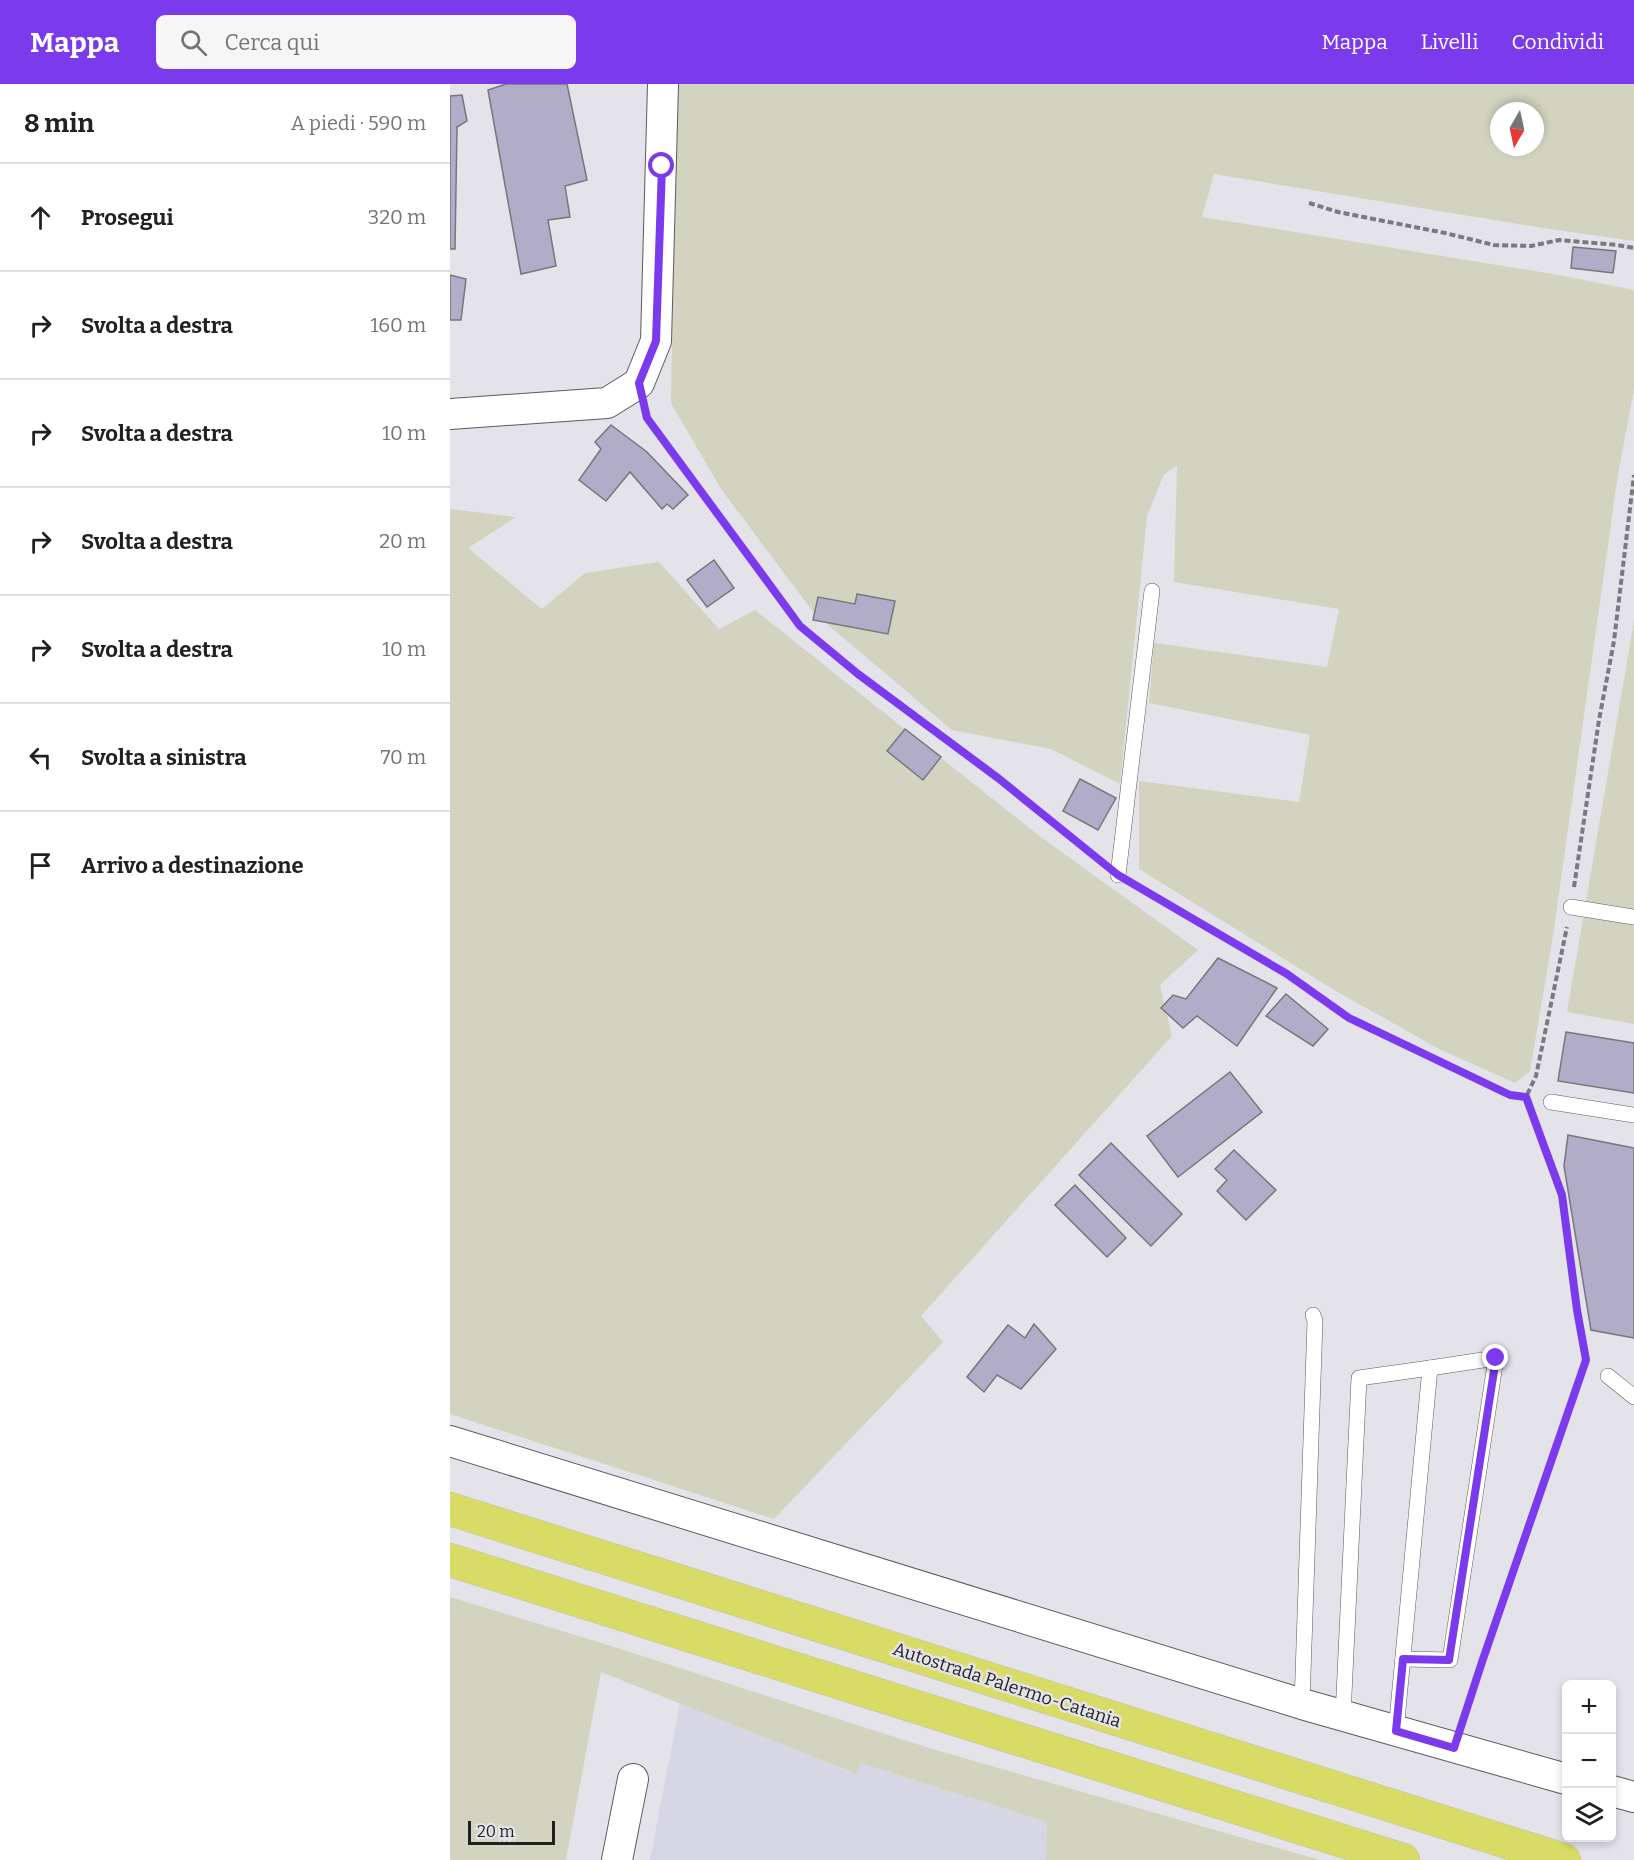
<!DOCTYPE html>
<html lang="it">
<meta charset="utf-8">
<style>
body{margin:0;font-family:Bitter,serif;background:#f6f6f6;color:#202124}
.controls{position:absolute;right:18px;bottom:18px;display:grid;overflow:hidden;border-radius:9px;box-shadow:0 3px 9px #0003}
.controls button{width:54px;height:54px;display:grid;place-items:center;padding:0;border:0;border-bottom:2px solid #e0e0e0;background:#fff;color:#202124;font:30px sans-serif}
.compass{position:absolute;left:1040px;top:18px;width:54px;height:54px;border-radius:50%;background:#fff;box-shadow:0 3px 9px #0003;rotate:189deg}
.scale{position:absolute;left:18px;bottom:15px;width:87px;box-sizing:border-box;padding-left:6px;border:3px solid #1f1e21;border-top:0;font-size:16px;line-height:21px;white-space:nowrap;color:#1f1e21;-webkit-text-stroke:4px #e4e3ea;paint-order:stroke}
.stop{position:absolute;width:18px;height:18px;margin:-14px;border:4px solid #7c3aed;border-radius:50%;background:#fff}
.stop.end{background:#7c3aed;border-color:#fff;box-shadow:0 2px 6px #0008}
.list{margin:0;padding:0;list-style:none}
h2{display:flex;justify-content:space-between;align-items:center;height:78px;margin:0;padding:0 24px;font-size:26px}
h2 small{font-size:20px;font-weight:400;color:#757577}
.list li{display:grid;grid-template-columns:39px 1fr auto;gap:18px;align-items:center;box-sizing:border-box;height:108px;padding:0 24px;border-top:2px solid #e0e0e0}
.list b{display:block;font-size:22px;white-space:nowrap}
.list em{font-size:20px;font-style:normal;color:#757577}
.icon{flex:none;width:33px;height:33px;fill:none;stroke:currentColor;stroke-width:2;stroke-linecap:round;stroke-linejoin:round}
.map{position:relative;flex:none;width:1184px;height:1776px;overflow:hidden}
header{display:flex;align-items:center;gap:36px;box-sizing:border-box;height:84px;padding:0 30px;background:#7c3aed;color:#fff}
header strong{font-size:28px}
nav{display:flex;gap:33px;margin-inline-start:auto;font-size:21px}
.search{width:420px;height:54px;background:#f6f6f6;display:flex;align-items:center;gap:15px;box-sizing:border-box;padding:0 21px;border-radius:9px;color:#757577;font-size:22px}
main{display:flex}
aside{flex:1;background:#fff}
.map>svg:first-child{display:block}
.built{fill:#d7d6e4}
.green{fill:#d2d4bf;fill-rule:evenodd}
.building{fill:#b1adc9;stroke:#77767d;stroke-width:1.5}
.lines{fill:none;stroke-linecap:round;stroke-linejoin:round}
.service-casing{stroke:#5b5a60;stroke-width:16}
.minor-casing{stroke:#5b5a60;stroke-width:32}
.motorway-casing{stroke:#c0c0c1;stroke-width:34}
.path{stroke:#7a797e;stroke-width:4;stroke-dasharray:6 3;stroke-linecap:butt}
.service{stroke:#fff;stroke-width:15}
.minor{stroke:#fff;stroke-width:30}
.motorway{stroke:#d8db66;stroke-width:33}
.route{stroke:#7c3aed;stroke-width:8}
.labels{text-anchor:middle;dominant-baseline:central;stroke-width:5;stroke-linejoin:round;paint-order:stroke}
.street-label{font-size:18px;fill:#1f1e21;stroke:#e4e3ea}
</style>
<header>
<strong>Mappa</strong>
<div class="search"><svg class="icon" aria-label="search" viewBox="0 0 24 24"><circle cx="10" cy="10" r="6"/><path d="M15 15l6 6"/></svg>Cerca qui</div>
<nav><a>Mappa</a><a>Livelli</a><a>Condividi</a></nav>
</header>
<main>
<aside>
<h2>8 min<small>A piedi · 590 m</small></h2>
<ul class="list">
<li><svg class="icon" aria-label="ahead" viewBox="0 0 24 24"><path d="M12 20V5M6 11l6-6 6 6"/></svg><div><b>Prosegui</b></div><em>320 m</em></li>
<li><svg class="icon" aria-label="right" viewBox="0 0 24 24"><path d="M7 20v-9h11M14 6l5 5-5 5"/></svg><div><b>Svolta a destra</b></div><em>160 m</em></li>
<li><svg class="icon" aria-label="right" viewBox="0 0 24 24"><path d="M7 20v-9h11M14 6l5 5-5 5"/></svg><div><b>Svolta a destra</b></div><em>10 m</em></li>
<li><svg class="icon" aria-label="right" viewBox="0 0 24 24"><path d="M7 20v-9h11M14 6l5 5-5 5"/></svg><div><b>Svolta a destra</b></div><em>20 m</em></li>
<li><svg class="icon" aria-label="right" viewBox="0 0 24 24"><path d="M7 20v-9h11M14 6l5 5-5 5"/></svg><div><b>Svolta a destra</b></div><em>10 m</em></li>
<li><svg class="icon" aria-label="left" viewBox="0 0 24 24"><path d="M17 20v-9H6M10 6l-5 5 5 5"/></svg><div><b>Svolta a sinistra</b></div><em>70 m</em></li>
<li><svg class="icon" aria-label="arrive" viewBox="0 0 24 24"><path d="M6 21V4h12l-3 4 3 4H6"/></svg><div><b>Arrivo a destinazione</b></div></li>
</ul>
</aside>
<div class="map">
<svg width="1184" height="1776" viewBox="0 0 1184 1776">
<rect width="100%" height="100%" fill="#e4e3ea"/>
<path class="built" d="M 230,1619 L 406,1690 L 409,1679 L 598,1738 L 596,1776 L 200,1776 Z"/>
<g class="green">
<path d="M 226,0 L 1184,0 L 1184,157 L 1086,143 L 764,90 L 752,133 L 1109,191 L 1184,206 L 1184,306 L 1168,390 L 1103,852 L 1080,987 L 1065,999 L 989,965 L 884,906 L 689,785 L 689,697 L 849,718 L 860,651 L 699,619 L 704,559 L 877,583 L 889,525 L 724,498 L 727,382 L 714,390 L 697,432 L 670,700 L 601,665 L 502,646 L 364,529 L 271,405 L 221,319 ZM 1049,27 L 1085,27 L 1085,63 L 1049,63 Z"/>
<path d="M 0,425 L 66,433 L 18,464 L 92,525 L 135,489 L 209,478 L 269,545 L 305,526 L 588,751 L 748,866 L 710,901 L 722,952 L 471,1232 L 493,1258 L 324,1435 L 0,1330 Z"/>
<path d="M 1184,537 L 1184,940 L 1117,928 Z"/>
<path d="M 0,1513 L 158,1561 L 479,1664 L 870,1776 L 596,1776 L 597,1738 L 410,1679 L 407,1690 L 151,1588 L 116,1776 L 0,1776 Z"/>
</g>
<g class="building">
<path d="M 56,0 L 117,0 L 137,96 L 115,102 L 120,133 L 98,136 L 106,182 L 71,190 L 38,6 Z"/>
<path d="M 12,11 L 17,37 L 7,43 L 5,165 L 0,165 L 0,12 Z"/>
<path d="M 1123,163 L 1166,167 L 1163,189 L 1121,184 Z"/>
<path d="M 0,191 L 16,195 L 11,236 L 0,236 Z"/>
<path d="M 161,341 L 197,368 L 238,411 L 223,425 L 217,420 L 212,425 L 180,388 L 156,417 L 129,396 L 151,365 L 145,358 Z"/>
<path d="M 264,476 L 284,504 L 257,523 L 237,496 Z"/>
<path d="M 407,510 L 445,517 L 438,550 L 363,536 L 368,513 L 405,520 Z"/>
<path d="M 455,645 L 491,673 L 473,696 L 437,667 Z"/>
<path d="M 630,695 L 666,714 L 648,746 L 613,727 Z"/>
<path d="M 768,874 L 827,904 L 787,962 L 747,932 L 733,944 L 711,924 L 723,911 L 736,915 Z"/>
<path d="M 836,910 L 878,945 L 863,962 L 816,932 Z"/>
<path d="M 1116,948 L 1184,959 L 1184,1009 L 1108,997 Z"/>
<path d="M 780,988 L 812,1028 L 728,1093 L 697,1052 Z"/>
<path d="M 1118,1051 L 1184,1064 L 1184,1254 L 1141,1246 L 1114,1082 Z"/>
<path d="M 661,1059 L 732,1130 L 701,1162 L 629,1091 Z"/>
<path d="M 784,1066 L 826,1106 L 796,1136 L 767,1107 L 777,1096 L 765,1085 Z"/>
<path d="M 625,1101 L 676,1154 L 657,1173 L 605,1121 Z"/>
<path d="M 584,1240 L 606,1265 L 571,1305 L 547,1291 L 534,1308 L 517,1293 L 558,1241 L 575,1254 Z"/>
</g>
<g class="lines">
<g class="service-casing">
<g id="service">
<path d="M 668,791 L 702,507"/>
<path d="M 1121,823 L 1184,833"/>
<path d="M 1101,1018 L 1184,1031"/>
<path d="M 1158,1292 L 1184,1313"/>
<path d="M 953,1575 L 1000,1576 L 1046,1274 L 980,1284"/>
<path d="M 852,1620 L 865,1237 L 863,1231"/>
<path d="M 893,1632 L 909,1294 L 980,1284 L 946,1647"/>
</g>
</g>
<g class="minor-casing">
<g id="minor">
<path d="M 0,330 L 157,319 L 189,299 L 206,257 L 213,0"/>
<path d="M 0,1357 L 852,1620 L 1116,1695"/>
<path d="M 1162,1707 L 1184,1713"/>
<path d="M 167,1776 L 183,1695"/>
</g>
</g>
<g class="motorway-casing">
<g id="motorway">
<path d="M 0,1425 L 1114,1776"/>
<path d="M 0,1476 L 953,1776"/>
</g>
</g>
<g class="path">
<path d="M 859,119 L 888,128 L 995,149 L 1044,161 L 1081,162 L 1109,156 L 1167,161 L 1184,164"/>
<path d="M 196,329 L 197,334 L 349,541 L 408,590 L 547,694 L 647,774"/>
<path d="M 685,801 L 837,890 L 899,935 L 1060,1011 L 1076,1013 L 1086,992 L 1117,843"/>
<path d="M 1124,803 L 1149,636 L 1164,557 L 1184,391"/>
<path d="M 1013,1637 L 1136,1276 L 1127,1226 L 1112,1111 L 1083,1033"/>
</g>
<use href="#service" class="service"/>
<use href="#minor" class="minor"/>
<use href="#motorway" class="motorway"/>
</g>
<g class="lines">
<path class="route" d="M 212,82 L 206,257 L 189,299 L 197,334 L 350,542 L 408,590 L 548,694 L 668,791 L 837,890 L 899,934 L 1060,1011 L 1076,1013 L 1112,1111 L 1127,1226 L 1136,1276 L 1032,1578 L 1004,1664 L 946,1647 L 953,1575 L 999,1576 L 1046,1274"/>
</g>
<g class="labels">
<g class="street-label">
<text transform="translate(557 1601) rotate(18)">Autostrada Palermo-Catania</text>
</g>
</g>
</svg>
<div class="controls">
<button>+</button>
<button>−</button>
<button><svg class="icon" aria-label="layers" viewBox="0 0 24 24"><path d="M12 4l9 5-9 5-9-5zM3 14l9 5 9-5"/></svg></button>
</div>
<svg class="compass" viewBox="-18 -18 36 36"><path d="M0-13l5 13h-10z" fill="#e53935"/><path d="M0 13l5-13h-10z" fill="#757577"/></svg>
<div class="scale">20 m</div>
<div class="stop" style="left:212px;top:82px"></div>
<div class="stop end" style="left:1046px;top:1274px"></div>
</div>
</main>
